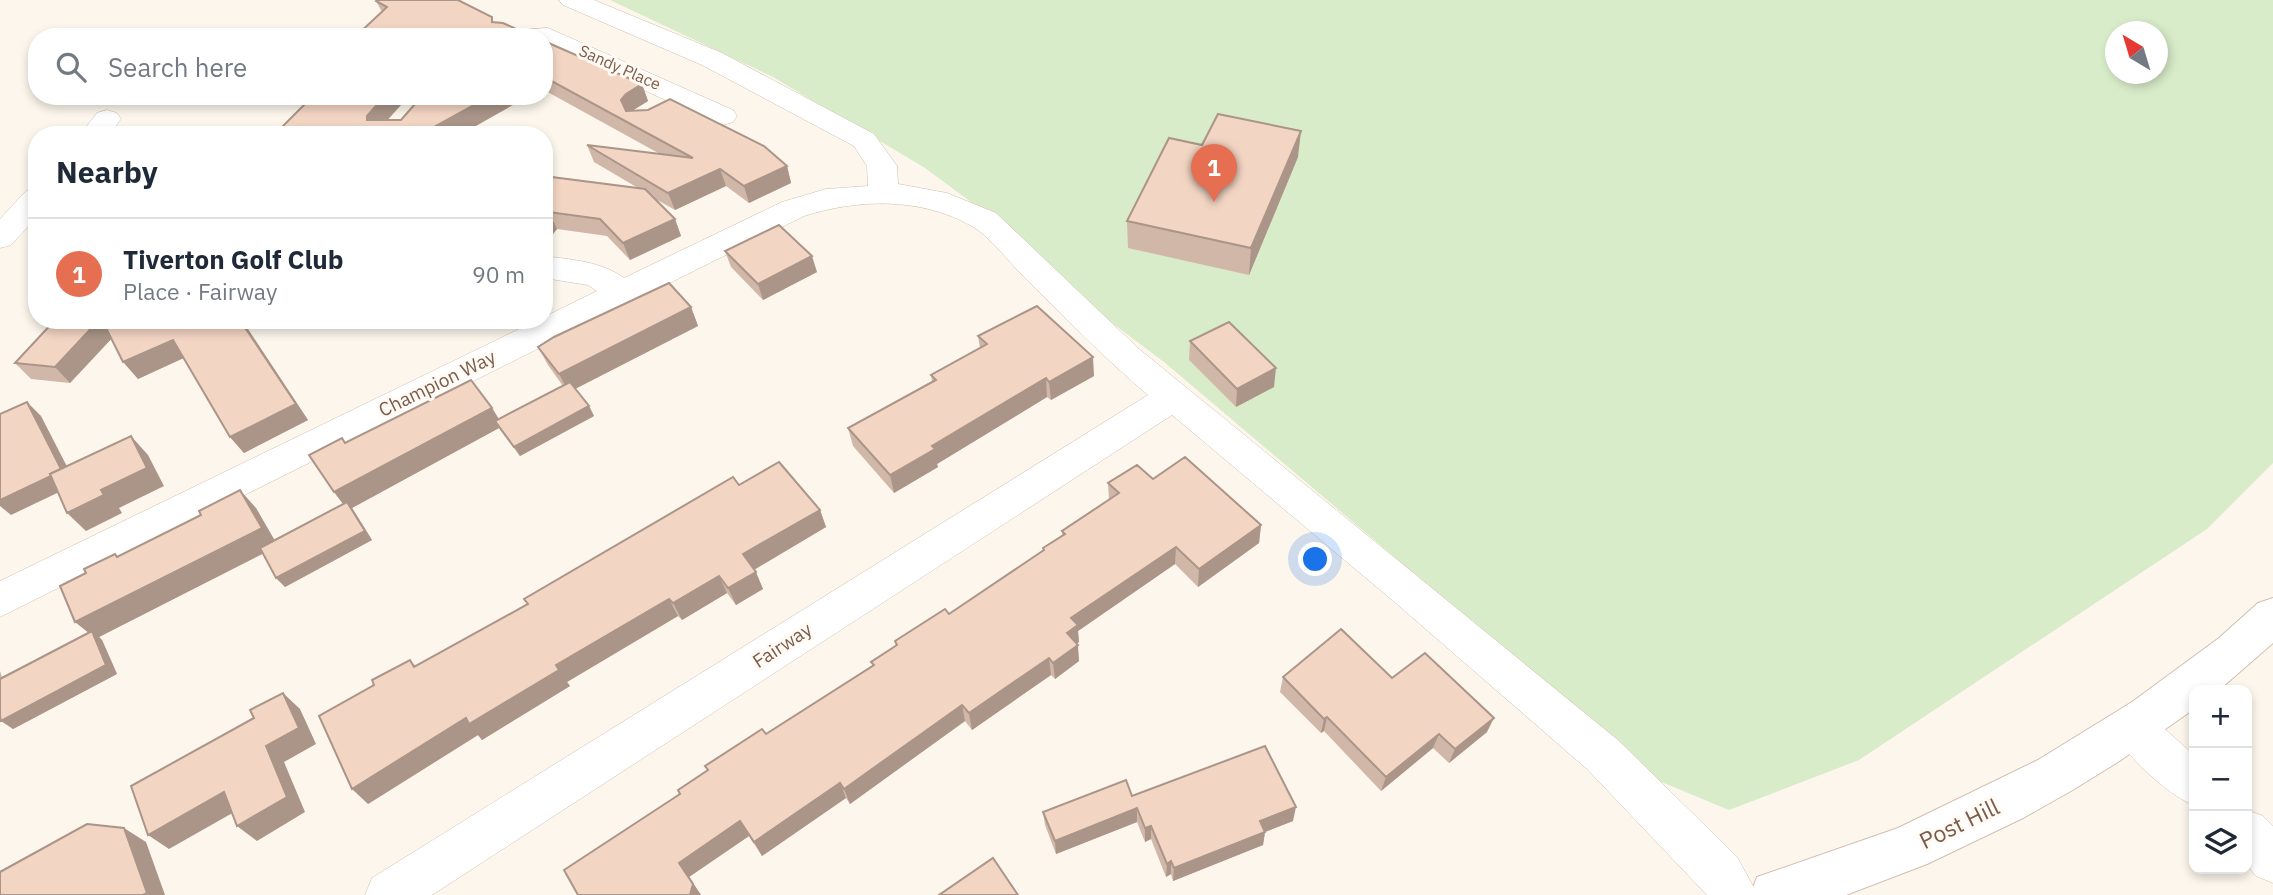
<!DOCTYPE html>
<meta charset="utf-8">
<style>
body{margin:0;font-family:"IBM Plex Sans",sans-serif;background:#f6f6f7;color:#1f2937}
.controls{position:absolute;right:21px;bottom:21px;display:grid;overflow:hidden;border-radius:14px;box-shadow:0 4px 10px #0003}
.controls button{width:63px;height:63px;display:grid;place-items:center;padding:0;border:0;border-bottom:2px solid #e0e1e3;background:#fff;color:#1f2937;font:35px sans-serif}
.compass{position:absolute;left:2105px;top:21px;width:63px;height:63px;border-radius:50%;background:#fff;box-shadow:0 4px 10px #0003;rotate:322deg}
.you{position:absolute;left:1316px;top:560px;width:24px;height:24px;margin:-18px;border:5px solid #fff;border-radius:50%;background:#1a73e8;box-shadow:0 0 0 10px #1a73e833}
.badge{display:grid;place-items:center;width:46px;height:46px;border-radius:50%;background:#e76f51;color:#fff;font-size:23px;font-weight:700}
.pin{position:absolute;translate:-50% -58px;filter:drop-shadow(0 2px 4px #0008)}
.pin::after{content:'';position:absolute;top:37px;width:24px;height:21px;background:inherit;clip-path:polygon(0 0,100% 0,50% 100%)}
.list{margin:0;padding:0;list-style:none}
h2{display:flex;justify-content:space-between;align-items:center;height:91px;margin:0;padding:0 28px;font-size:30px}
h2 small{font-size:23px;font-weight:400;color:#747a83}
.list li{display:grid;grid-template-columns:46px 1fr auto;gap:21px;align-items:center;box-sizing:border-box;height:112px;padding:0 28px;border-top:2px solid #e0e1e3}
.list b{display:block;font-size:26px;white-space:nowrap}
.list p{margin:0;font-size:23px;white-space:nowrap;color:#747a83}
.list em{font-size:23px;font-style:normal;color:#747a83}
.icon{flex:none;width:38px;height:38px;fill:none;stroke:currentColor;stroke-width:2;stroke-linecap:round;stroke-linejoin:round}
.map{position:relative;flex:none;width:2273px;height:895px;overflow:hidden}
.search{position:absolute;background:#fff;box-shadow:0 4px 10px #0003;left:28px;top:28px;width:525px;height:77px;display:flex;align-items:center;gap:18px;box-sizing:border-box;padding:0 24px;border-radius:28px;color:#747a83;font-size:26px}
.panel{position:absolute;background:#fff;box-shadow:0 4px 10px #0003;left:28px;top:126px;width:525px;height:203px;border-radius:28px}
.map>svg:first-child{display:block}
.green{fill:#d8ecc9;fill-rule:evenodd}
.lines{fill:none;stroke-linecap:round;stroke-linejoin:round}
.minor-casing{stroke:#d1beb0;stroke-width:1}
.tertiary-casing{stroke:#d1beb0;stroke-width:2}
.minor{fill:#fff;fill-rule:evenodd}
.tertiary{fill:#fff;fill-rule:evenodd}
.wall{fill:#d1b7a8}
.shaded-wall{fill:#aa9588}
.building{fill:#f3d5c3;stroke:#aa9588;stroke-width:2}
.labels{text-anchor:middle;dominant-baseline:central;stroke-width:6;stroke-linejoin:round;paint-order:stroke}
.far-street-label{font-size:16px;fill:#7a5c4d;stroke:#fffaf3}
.street-label{font-size:19px;fill:#7a5c4d;stroke:#fffaf3}
.near-street-label{font-size:23px;fill:#7a5c4d;stroke:#fffaf3}
</style>
<div class="map">
<svg width="2273" height="895" viewBox="0 0 2273 895">
<rect width="100%" height="100%" fill="#fdf6ec"/>
<path class="green" d="M 610,0 L 2273,0 L 2273,463 L 2207,529 L 1859,760 L 1729,810 L 1659,781 L 1164,362 L 1051,277 L 1006,228 L 925,168 L 773,77 ZM 2116,32 L 2158,32 L 2158,74 L 2116,74 Z"/>
<g class="lines">
<g class="minor-casing">
<g id="minor">
<path d="M 559,0 L 594,0 L 722,53 L 874,134 L 897,166 L 898,184 L 947,193 L 996,213 L 1139,349 L 1619,741 L 1737,857 L 1758,895 L 1707,895 L 1587,769 L 1391,599 L 1172,415 L 432,895 L 365,895 L 372,878 L 1148,395 C 1104,358 1065,317 1024,277 C 1008,261 990,236 970,225 C 919,197 858,199 804,216 L 0,617 L 0,581 L 538,320 L 544,320 L 544,317 L 597,291 L 588,285 L 544,278 L 544,256 C 573,260 600,261 624,278 L 782,202 L 826,189 L 868,186 L 867,166 L 854,146 L 702,65 L 563,5 Z"/>
<path d="M 548,28 L 733,110 L 737,116 L 733,122 L 723,125 L 713,122 L 544,44 L 544,37 L 501,37 L 505,31 Z"/>
<path d="M 107,110 L 117,113 L 121,119 L 109,135 L 80,135 L 97,113 Z"/>
<path d="M 37,188 L 37,217 L 11,245 L 0,248 L 0,219 L 26,191 Z"/>
<path d="M 2133,708 L 2148,714 L 2194,755 L 2194,805 C 2168,796 2123,753 2111,728 L 2118,714 Z"/>
<path d="M 2247,810 L 2263,816 L 2273,826 L 2273,883 L 2256,876 L 2247,865 Z"/>
</g>
</g>
<g class="tertiary-casing">
<path id="tertiary" d="M 2273,598 L 2273,643 L 2219,690 L 2194,690 L 2194,709 L 2118,762 L 2071,791 L 2023,818 L 1927,864 L 1846,895 L 1750,895 L 1757,877 L 1898,828 L 2038,760 L 2132,702 L 2219,638 L 2258,603 Z"/>
</g>
<use href="#minor" class="minor"/>
<use href="#tertiary" class="tertiary"/>
</g>
<g class="wall">
<path d="M 376,1 L 495,22 L 382,12 Z"/>
<path d="M 544,41 L 642,84 L 648,101 L 633,110 L 787,166 L 791,183 L 749,203 L 726,186 L 675,210 L 652,197 L 675,219 L 681,236 L 630,260 L 607,236 L 557,229 L 553,234 L 544,232 L 544,176 L 638,188 L 594,162 L 587,145 L 660,154 L 544,90 Z"/>
<path d="M 1202,145 L 1298,157 L 1249,275 L 1128,248 L 1127,221 Z"/>
<path d="M 725,251 L 817,272 L 763,300 L 731,267 Z"/>
<path d="M 691,307 L 698,326 L 575,389 L 589,406 L 594,416 L 520,456 L 499,428 L 352,508 L 372,540 L 285,587 L 263,553 L 99,637 L 102,640 L 117,674 L 13,729 L 0,717 L 0,671 L 2,677 L 89,633 L 86,573 L 115,554 L 118,556 L 256,508 L 274,540 L 343,504 L 334,492 L 346,442 L 492,408 L 499,419 L 563,386 L 548,365 L 538,347 Z"/>
<path d="M 55,320 L 241,320 L 308,420 L 244,453 L 230,437 L 183,358 L 138,379 L 111,339 L 70,383 L 31,379 L 15,363 Z"/>
<path d="M 978,336 L 1094,376 L 1051,400 L 1047,397 L 937,464 L 938,467 L 894,493 L 853,446 L 848,428 L 932,381 L 931,375 L 980,348 Z"/>
<path d="M 1190,341 L 1274,387 L 1236,407 L 1189,360 Z"/>
<path d="M 1153,479 L 1261,525 L 1259,543 L 1198,587 L 1175,564 L 1078,631 L 1079,642 L 1077,643 L 1079,661 L 1055,679 L 1051,675 L 972,730 L 965,721 L 850,804 L 846,798 L 762,856 L 749,836 L 689,877 L 701,895 L 578,895 L 680,794 L 766,734 L 873,666 L 871,662 L 896,646 L 895,641 L 949,614 L 1043,551 L 1043,548 L 1062,536 L 1062,531 L 1109,500 L 1108,483 Z"/>
<path d="M 739,485 L 820,510 L 826,527 L 754,570 L 763,589 L 736,605 L 727,593 L 682,620 L 678,616 L 567,682 L 570,686 L 482,740 L 478,735 L 368,804 L 374,685 L 410,660 L 416,666 Z"/>
<path d="M 1283,677 L 1392,678 L 1487,732 L 1449,763 L 1433,748 L 1381,791 L 1324,731 L 1321,733 L 1280,692 Z"/>
<path d="M 1132,796 L 1293,821 L 1265,832 L 1263,845 L 1173,881 L 1171,874 L 1166,877 L 1151,839 L 1145,842 L 1137,822 L 1056,854 L 1045,825 L 1043,812 Z"/>
</g>
<g class="shaded-wall">
<path d="M 642,84 L 648,101 L 632,111 L 627,118 L 621,100 L 626,94 Z"/>
<path d="M 385,96 L 409,96 L 376,133 L 367,120 L 367,116 Z"/>
<path d="M 490,96 L 529,96 L 460,135 L 436,126 Z"/>
<path d="M 1301,131 L 1298,157 L 1249,275 L 1251,248 Z"/>
<path d="M 787,166 L 791,183 L 749,203 L 744,186 Z"/>
<path d="M 720,169 L 726,186 L 675,210 L 668,193 Z"/>
<path d="M 549,212 L 557,229 L 553,234 L 545,216 Z"/>
<path d="M 675,219 L 681,236 L 630,260 L 623,243 Z"/>
<path d="M 812,256 L 817,272 L 763,300 L 758,284 Z"/>
<path d="M 691,307 L 698,326 L 569,392 L 559,374 Z"/>
<path d="M 99,320 L 102,320 L 115,335 L 70,383 L 55,367 Z"/>
<path d="M 240,320 L 248,329 L 308,420 L 244,453 L 230,437 Z"/>
<path d="M 173,340 L 186,357 L 138,379 L 123,362 Z"/>
<path d="M 1093,357 L 1094,376 L 1051,400 L 1049,382 Z"/>
<path d="M 1276,368 L 1274,387 L 1236,407 L 1237,389 Z"/>
<path d="M 1046,378 L 1047,397 L 937,464 L 938,467 L 894,493 L 890,475 L 932,446 Z"/>
<path d="M 27,402 L 41,416 L 76,484 L 11,515 L 0,506 L 0,500 Z"/>
<path d="M 589,406 L 594,416 L 520,456 L 514,447 Z"/>
<path d="M 492,408 L 503,426 L 495,421 L 499,428 L 352,508 L 372,540 L 285,587 L 276,578 L 348,510 L 334,492 Z"/>
<path d="M 131,436 L 148,455 L 164,486 L 119,508 L 122,513 L 86,531 L 67,513 L 101,490 Z"/>
<path d="M 240,490 L 256,508 L 278,546 L 99,637 L 102,640 L 117,674 L 13,729 L 1,721 L 95,638 L 75,622 Z"/>
<path d="M 820,510 L 826,527 L 750,572 L 743,554 Z"/>
<path d="M 1261,525 L 1259,543 L 1198,587 L 1199,569 Z"/>
<path d="M 1176,547 L 1175,564 L 1078,631 L 1079,642 L 1068,649 L 1067,633 L 1071,618 Z"/>
<path d="M 756,572 L 763,589 L 736,605 L 728,588 Z"/>
<path d="M 719,576 L 727,593 L 682,620 L 673,603 Z"/>
<path d="M 669,599 L 678,616 L 567,682 L 570,686 L 482,740 L 478,735 L 368,804 L 352,789 L 466,718 Z"/>
<path d="M 1078,645 L 1079,661 L 1055,679 L 1053,663 Z"/>
<path d="M 1049,658 L 1051,675 L 972,730 L 969,713 Z"/>
<path d="M 283,693 L 300,709 L 316,744 L 284,762 L 305,812 L 257,841 L 237,826 Z"/>
<path d="M 962,705 L 965,721 L 850,804 L 844,789 Z"/>
<path d="M 1327,717 L 1324,731 L 1321,733 L 1324,719 Z"/>
<path d="M 1494,718 L 1487,732 L 1449,763 L 1455,749 Z"/>
<path d="M 1439,734 L 1433,748 L 1381,791 L 1386,777 Z"/>
<path d="M 840,783 L 846,798 L 762,856 L 754,842 Z"/>
<path d="M 224,792 L 243,807 L 169,849 L 148,835 Z"/>
<path d="M 1296,807 L 1293,821 L 1265,832 L 1263,845 L 1173,881 L 1174,868 L 1260,821 Z"/>
<path d="M 1137,808 L 1137,822 L 1056,854 L 1055,841 Z"/>
<path d="M 740,821 L 749,836 L 689,877 L 701,895 L 690,895 L 679,863 Z"/>
<path d="M 1151,826 L 1151,839 L 1145,842 L 1145,828 Z"/>
<path d="M 124,828 L 146,842 L 165,895 L 143,895 Z"/>
<path d="M 1171,861 L 1171,874 L 1166,877 L 1167,864 Z"/>
</g>
<g class="building">
<path d="M 377,0 L 458,0 L 492,17 L 492,22 L 503,23 L 534,37 L 355,37 L 387,7 L 376,1 Z"/>
<path d="M 544,41 L 642,84 L 626,94 L 621,100 L 626,111 L 648,110 L 670,99 L 764,146 L 787,166 L 744,186 L 720,169 L 668,193 L 587,145 L 693,158 L 544,77 Z"/>
<path d="M 313,96 L 385,96 L 367,116 L 367,120 L 401,120 L 422,96 L 490,96 L 436,126 L 489,133 L 487,135 L 274,135 Z"/>
<path d="M 1218,114 L 1301,131 L 1251,248 L 1127,221 L 1169,138 L 1202,145 Z"/>
<path d="M 544,176 L 645,189 L 675,219 L 623,243 L 600,219 L 549,212 L 545,216 L 544,216 Z"/>
<path d="M 779,225 L 812,256 L 758,284 L 725,251 Z"/>
<path d="M 669,283 L 691,307 L 559,374 L 538,347 L 554,337 Z"/>
<path d="M 1037,306 L 1093,357 L 1049,382 L 1046,378 L 932,446 L 935,449 L 890,475 L 848,428 L 936,380 L 931,375 L 987,344 L 978,336 Z"/>
<path d="M 55,320 L 99,320 L 55,367 L 15,363 Z"/>
<path d="M 102,320 L 240,320 L 296,404 L 230,437 L 173,340 L 123,362 Z"/>
<path d="M 1229,322 L 1276,368 L 1237,389 L 1190,341 Z"/>
<path d="M 471,380 L 492,408 L 334,492 L 309,455 L 342,438 L 345,443 Z"/>
<path d="M 570,382 L 589,406 L 514,447 L 495,421 Z"/>
<path d="M 27,402 L 61,469 L 50,474 L 51,476 L 0,500 L 0,414 Z"/>
<path d="M 131,436 L 147,468 L 101,490 L 104,495 L 67,513 L 50,474 Z"/>
<path d="M 1185,457 L 1261,525 L 1199,569 L 1176,547 L 1071,618 L 1078,625 L 1067,633 L 1078,645 L 1053,663 L 1049,658 L 969,713 L 962,705 L 844,789 L 840,783 L 754,842 L 740,821 L 679,863 L 693,884 L 690,895 L 578,895 L 564,870 L 680,794 L 678,790 L 708,770 L 705,766 L 762,729 L 766,734 L 874,665 L 871,662 L 897,645 L 895,641 L 945,609 L 949,614 L 1044,550 L 1043,548 L 1065,534 L 1062,531 L 1119,493 L 1108,483 L 1137,465 L 1153,479 Z"/>
<path d="M 779,462 L 820,510 L 743,554 L 756,572 L 728,588 L 719,576 L 673,603 L 669,599 L 556,665 L 559,670 L 469,724 L 466,718 L 352,789 L 319,716 L 374,685 L 372,680 L 410,660 L 414,667 L 528,604 L 524,599 L 733,477 L 739,485 Z"/>
<path d="M 240,490 L 262,528 L 75,622 L 60,586 L 86,573 L 84,569 L 115,554 L 117,557 L 201,515 L 199,511 Z"/>
<path d="M 347,502 L 365,531 L 276,578 L 260,548 Z"/>
<path d="M 1341,629 L 1392,678 L 1425,653 L 1494,718 L 1455,749 L 1439,734 L 1386,777 L 1327,717 L 1324,719 L 1283,677 Z"/>
<path d="M 92,631 L 106,665 L 1,721 L 0,717 L 0,679 Z"/>
<path d="M 283,693 L 299,728 L 266,746 L 287,797 L 237,826 L 224,792 L 148,835 L 131,786 L 254,718 L 250,710 Z"/>
<path d="M 1265,746 L 1296,807 L 1260,821 L 1265,832 L 1174,868 L 1171,861 L 1167,864 L 1151,826 L 1145,828 L 1137,808 L 1055,841 L 1043,812 L 1126,780 L 1132,796 Z"/>
<path d="M 87,824 L 124,828 L 147,893 L 143,895 L 0,895 L 0,872 Z"/>
<path d="M 993,858 L 1018,895 L 939,895 Z"/>
</g>
<g class="labels">
<g class="far-street-label">
<text transform="translate(620 67) rotate(24)">Sandy Place</text>
</g>
<g class="street-label">
<text transform="translate(437 383) rotate(-26)">Champion Way</text>
<text transform="translate(782 645) rotate(-33)">Fairway</text>
</g>
<g class="near-street-label">
<text transform="translate(1959 823) rotate(-26)">Post Hill</text>
</g>
</g>
</svg>
<div class="controls">
<button>+</button>
<button>−</button>
<button><svg class="icon" aria-label="layers" viewBox="0 0 24 24"><path d="M12 4l9 5-9 5-9-5zM3 14l9 5 9-5"/></svg></button>
</div>
<svg class="compass" viewBox="-18 -18 36 36"><path d="M0-13l5 13h-10z" fill="#e53935"/><path d="M0 13l5-13h-10z" fill="#747a83"/></svg>
<div class="you"></div>
<div class="pin badge" style="left:1214px;top:202px">1</div>
<div class="search"><svg class="icon" aria-label="search" viewBox="0 0 24 24"><circle cx="10" cy="10" r="6"/><path d="M15 15l6 6"/></svg>Search here</div>
<section class="panel">
<h2>Nearby<small></small></h2>
<ul class="list">
<li><span class="badge">1</span><div><b>Tiverton Golf Club</b><p>Place · Fairway</p></div><em>90 m</em></li>
</ul>
</section>
</div>
